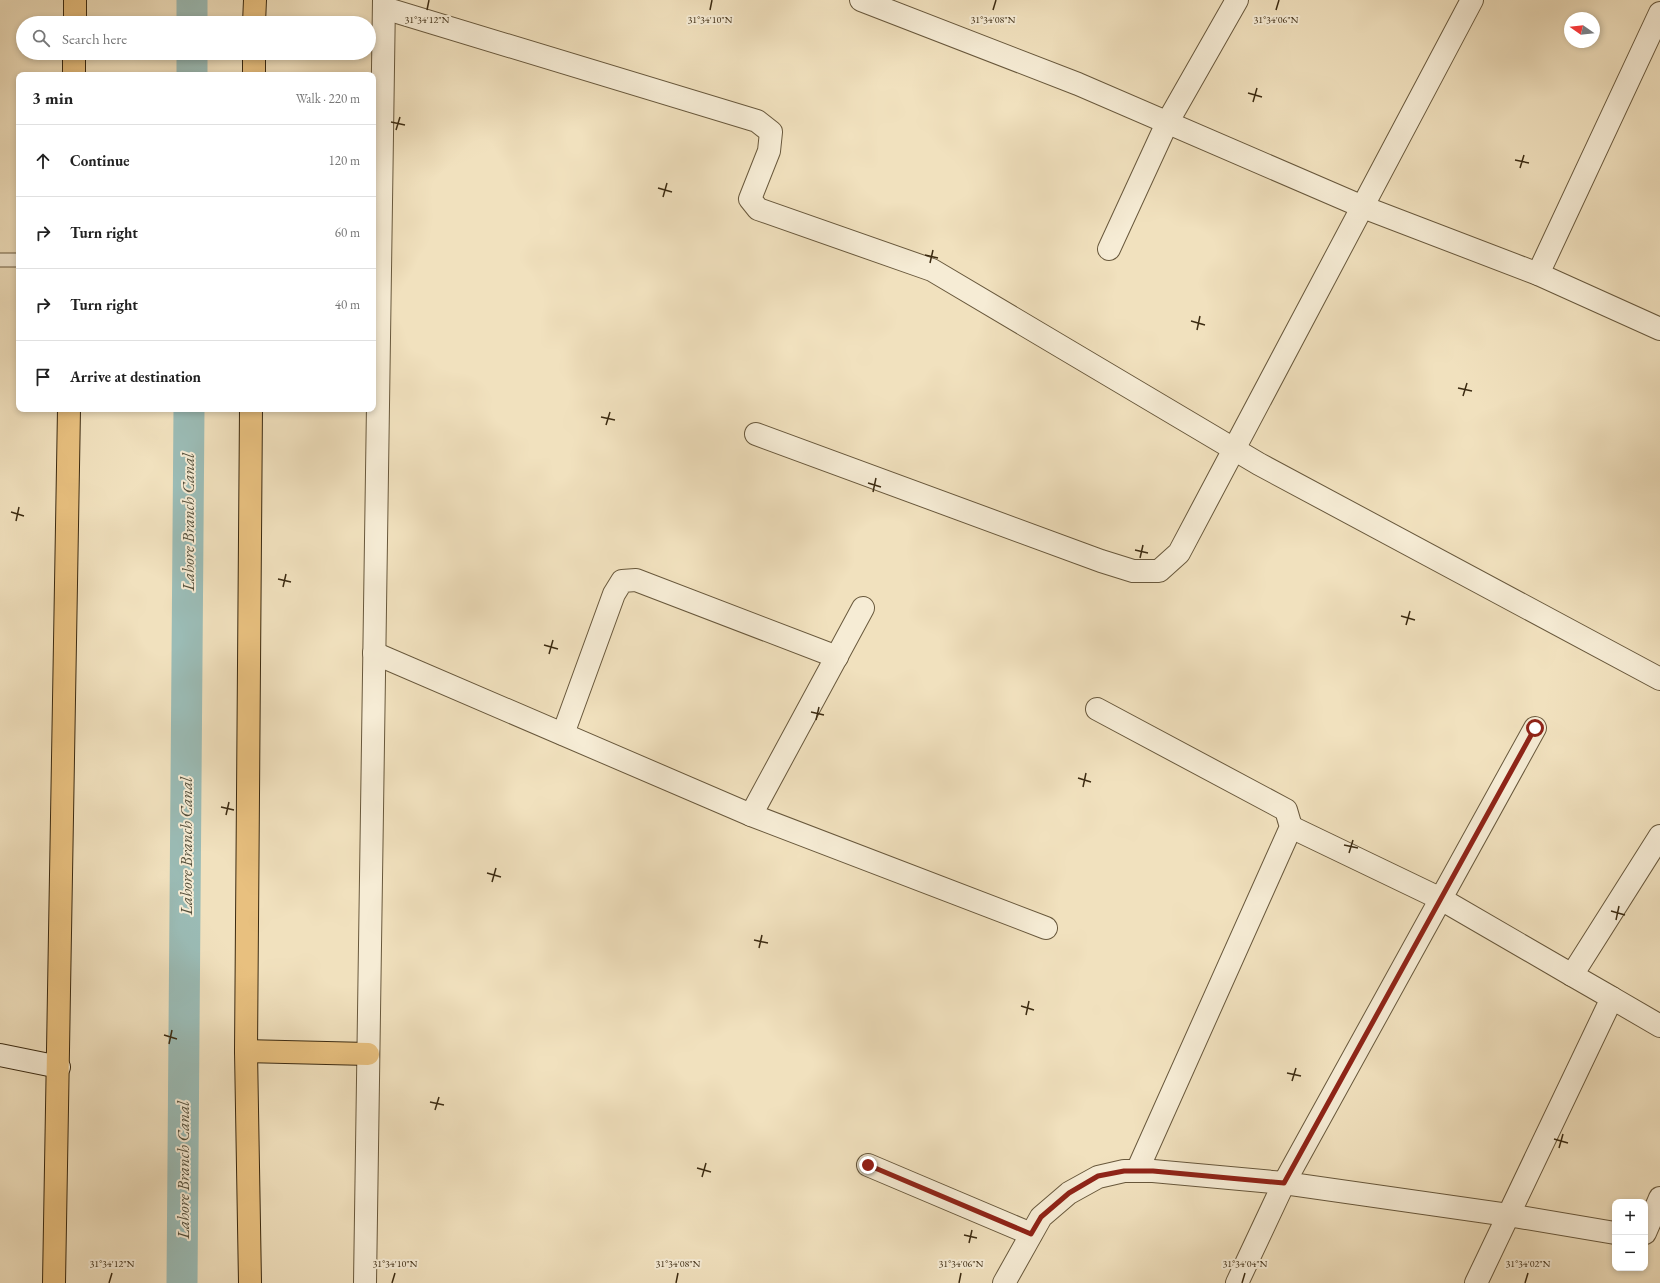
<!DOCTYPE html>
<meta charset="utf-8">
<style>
body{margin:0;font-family:"EB Garamond",serif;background:#f2f2f2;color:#222}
.controls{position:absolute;right:12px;bottom:12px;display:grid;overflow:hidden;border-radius:8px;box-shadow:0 2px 6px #0003}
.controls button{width:36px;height:36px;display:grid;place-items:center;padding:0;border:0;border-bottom:1px solid #e0e0e0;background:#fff;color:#222;font:20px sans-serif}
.compass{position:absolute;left:1564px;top:12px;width:36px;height:36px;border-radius:50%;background:#fff;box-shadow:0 2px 6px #0003;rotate:284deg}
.stop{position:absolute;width:12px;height:12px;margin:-9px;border:3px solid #8f2418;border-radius:50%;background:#fff}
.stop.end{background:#8f2418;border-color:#fff;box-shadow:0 1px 4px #0008}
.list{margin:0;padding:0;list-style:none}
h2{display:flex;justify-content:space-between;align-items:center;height:52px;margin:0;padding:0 16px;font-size:17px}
h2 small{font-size:13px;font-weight:400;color:#767676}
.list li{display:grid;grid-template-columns:26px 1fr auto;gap:12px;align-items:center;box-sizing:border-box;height:72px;padding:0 16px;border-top:1px solid #e0e0e0}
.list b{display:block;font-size:15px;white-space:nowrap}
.list em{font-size:13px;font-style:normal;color:#767676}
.icon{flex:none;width:22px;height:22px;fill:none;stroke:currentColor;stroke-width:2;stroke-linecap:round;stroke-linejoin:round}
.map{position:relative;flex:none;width:1660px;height:1283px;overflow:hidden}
.search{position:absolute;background:#fff;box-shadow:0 2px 6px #0003;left:16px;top:16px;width:360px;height:44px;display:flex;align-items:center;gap:10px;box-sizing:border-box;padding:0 14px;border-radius:22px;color:#767676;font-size:15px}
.panel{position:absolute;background:#fff;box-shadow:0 2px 6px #0003;left:16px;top:72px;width:360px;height:340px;border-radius:8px}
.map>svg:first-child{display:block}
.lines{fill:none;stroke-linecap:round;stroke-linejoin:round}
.canal{stroke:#9bbcb6;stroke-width:31}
.lane-casing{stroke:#68583c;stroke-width:15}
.street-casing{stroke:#68583c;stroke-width:24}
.secondary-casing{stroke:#3b2a11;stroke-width:24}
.highway-casing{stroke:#3b2a11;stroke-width:24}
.lane{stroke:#f6ecd5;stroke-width:13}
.street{stroke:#f6ecd5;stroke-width:22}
.secondary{stroke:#f6ecd5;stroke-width:22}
.highway{stroke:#e8c07f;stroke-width:22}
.route{stroke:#8f2418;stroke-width:5}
.ticks{fill:none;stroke:#3b2a11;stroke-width:1.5}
.labels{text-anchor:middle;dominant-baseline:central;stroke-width:4;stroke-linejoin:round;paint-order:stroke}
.water-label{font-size:17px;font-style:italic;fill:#534e3a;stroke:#f6ecd5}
.ticks-label{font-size:10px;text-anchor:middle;fill:#3b2a11;stroke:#f6ecd5;stroke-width:4;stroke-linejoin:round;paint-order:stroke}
</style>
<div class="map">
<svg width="1660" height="1283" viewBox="0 0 1660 1283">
<rect width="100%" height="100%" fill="#f1e1be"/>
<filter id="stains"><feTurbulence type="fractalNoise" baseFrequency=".005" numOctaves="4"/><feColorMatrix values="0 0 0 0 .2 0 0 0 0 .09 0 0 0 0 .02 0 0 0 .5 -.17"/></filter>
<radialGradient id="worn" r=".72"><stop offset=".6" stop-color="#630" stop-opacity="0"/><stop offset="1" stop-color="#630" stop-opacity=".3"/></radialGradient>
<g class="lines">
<g class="canal">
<path d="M 192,23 L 192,0"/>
<path d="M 192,75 L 192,53"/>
<path d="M 182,1283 L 189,409"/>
</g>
<g class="lane-casing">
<path id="lane" d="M 0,260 L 19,260"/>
</g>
<g class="street-casing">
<g id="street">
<path d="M 861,0 L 1078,84 L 1363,207 L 1538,274 L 1660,329"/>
<path d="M 384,8 L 757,121 L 771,132 L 769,151 L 750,199 L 758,209 L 932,270 L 1259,464 L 1660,679"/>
<path d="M 1109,249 L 1167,123 L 1237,0"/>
<path d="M 1538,274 L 1660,13"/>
<path d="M 756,434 L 1101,561 L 1133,571 L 1159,571 L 1179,553 L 1472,0"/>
<path d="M 374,653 L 751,815 L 1046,928"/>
<path d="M 1097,709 L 1286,810 L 1291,827 L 1137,1171"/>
<path d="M 563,734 L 614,594 L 622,581 L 636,580 L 837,657"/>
<path d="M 751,815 L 863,608"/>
<path d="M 1291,827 L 1441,899 L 1572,975"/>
<path d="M 1612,998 L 1660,1026"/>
<path d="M 868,1165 L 1031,1234"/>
<path d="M 1645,1233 L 1660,1198"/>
<path d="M 365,1283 L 384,0"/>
<path d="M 1004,1283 L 1041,1217 L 1069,1193 L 1098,1177 L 1124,1171 L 1153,1171 L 1284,1183 L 1508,1215 L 1615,1233"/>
<path d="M 1237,1283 L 1284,1183 L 1535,728"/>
<path d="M 1476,1283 L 1612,998 L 1572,975 L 1660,836"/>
</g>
</g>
<g class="secondary-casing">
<path id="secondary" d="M 0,1055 L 59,1067"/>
</g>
<g class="highway-casing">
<g id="highway">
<path d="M 75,23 L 75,0"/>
<path d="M 254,23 L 255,0"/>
<path d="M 74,75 L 74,53"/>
<path d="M 254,75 L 254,53"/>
<path d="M 246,1051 L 368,1054"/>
<path d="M 54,1283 L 69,409"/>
<path d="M 250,1283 L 246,1051 L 251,409"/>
</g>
</g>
<use href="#lane" class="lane"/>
<use href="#street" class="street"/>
<use href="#secondary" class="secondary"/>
<use href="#highway" class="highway"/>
</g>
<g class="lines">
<path class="route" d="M 868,1165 L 1031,1234 L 1041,1217 L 1069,1193 L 1098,1176 L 1124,1171 L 1153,1171 L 1284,1183 L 1535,728"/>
</g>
<path class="ticks" d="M 427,10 L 429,0M 710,10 L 712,0M 993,10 L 996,0M 1276,10 L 1279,0M 1248,93 L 1262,97M 1253,102 L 1257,88M 391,122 L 405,125M 396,130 L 400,117M 1515,160 L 1529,163M 1520,168 L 1524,155M 658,188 L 672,192M 663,197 L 667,183M 925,255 L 938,258M 930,263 L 933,250M 1191,321 L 1205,325M 1197,330 L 1200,316M 1458,388 L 1472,391M 1463,396 L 1467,383M 601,417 L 615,420M 606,425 L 610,412M 868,483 L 881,487M 873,492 L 876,478M 11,512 L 24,516M 16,521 L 19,507M 1135,550 L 1148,553M 1140,558 L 1143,545M 278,579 L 291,582M 283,587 L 286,574M 1401,616 L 1415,620M 1406,625 L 1410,611M 544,645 L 558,649M 549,654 L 553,640M 811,712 L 824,715M 816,720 L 819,707M 1078,778 L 1091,782M 1083,787 L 1086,773M 221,807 L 234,810M 226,815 L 229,802M 1344,845 L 1358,848M 1349,853 L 1353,840M 487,873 L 501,877M 492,882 L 496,868M 1611,911 L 1625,915M 1616,920 L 1619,906M 754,940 L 768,943M 759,948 L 762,935M 1021,1006 L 1034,1010M 1026,1015 L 1029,1001M 164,1035 L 177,1039M 169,1044 L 172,1030M 1287,1073 L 1301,1076M 1292,1081 L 1296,1068M 430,1102 L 444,1105M 435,1110 L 439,1097M 1554,1139 L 1568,1143M 1559,1148 L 1563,1134M 697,1168 L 711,1172M 702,1177 L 706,1163M 964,1235 L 977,1238M 969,1243 L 972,1230M 109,1283 L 112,1273M 392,1283 L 395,1273M 676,1283 L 678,1273M 959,1283 L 961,1273M 1242,1283 L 1245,1273M 1525,1283 L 1528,1273"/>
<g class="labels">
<g class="water-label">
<text transform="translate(188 522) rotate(-90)">Lahore Branch Canal</text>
<text transform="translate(186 846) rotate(-90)">Lahore Branch Canal</text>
<text transform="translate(183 1170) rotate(-90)">Lahore Branch Canal</text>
</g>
</g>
<g class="ticks-label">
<text x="427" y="23">31°34'12"N</text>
<text x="710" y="23">31°34'10"N</text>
<text x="993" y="23">31°34'08"N</text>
<text x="1276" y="23">31°34'06"N</text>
<text x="112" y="1267">31°34'12"N</text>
<text x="395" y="1267">31°34'10"N</text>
<text x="678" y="1267">31°34'08"N</text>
<text x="961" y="1267">31°34'06"N</text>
<text x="1245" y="1267">31°34'04"N</text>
<text x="1528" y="1267">31°34'02"N</text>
</g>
<rect width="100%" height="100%" filter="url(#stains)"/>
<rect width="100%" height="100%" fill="url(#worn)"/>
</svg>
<div class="controls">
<button>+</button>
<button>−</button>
</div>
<svg class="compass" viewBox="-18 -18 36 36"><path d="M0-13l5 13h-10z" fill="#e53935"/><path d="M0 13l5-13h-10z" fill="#767676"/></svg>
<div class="stop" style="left:1535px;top:728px"></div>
<div class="stop end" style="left:868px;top:1165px"></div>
<div class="search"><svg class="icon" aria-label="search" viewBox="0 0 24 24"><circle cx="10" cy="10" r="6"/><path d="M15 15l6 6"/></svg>Search here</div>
<section class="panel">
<h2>3 min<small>Walk · 220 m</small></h2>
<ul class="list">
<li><svg class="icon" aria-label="ahead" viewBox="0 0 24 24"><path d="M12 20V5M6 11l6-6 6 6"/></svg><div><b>Continue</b></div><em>120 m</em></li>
<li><svg class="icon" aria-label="right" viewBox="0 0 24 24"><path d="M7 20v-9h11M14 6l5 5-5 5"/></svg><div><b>Turn right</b></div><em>60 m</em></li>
<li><svg class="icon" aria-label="right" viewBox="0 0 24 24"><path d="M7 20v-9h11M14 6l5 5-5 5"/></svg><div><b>Turn right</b></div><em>40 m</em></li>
<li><svg class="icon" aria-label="arrive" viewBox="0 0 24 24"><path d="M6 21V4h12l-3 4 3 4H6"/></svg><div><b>Arrive at destination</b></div></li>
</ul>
</section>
</div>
